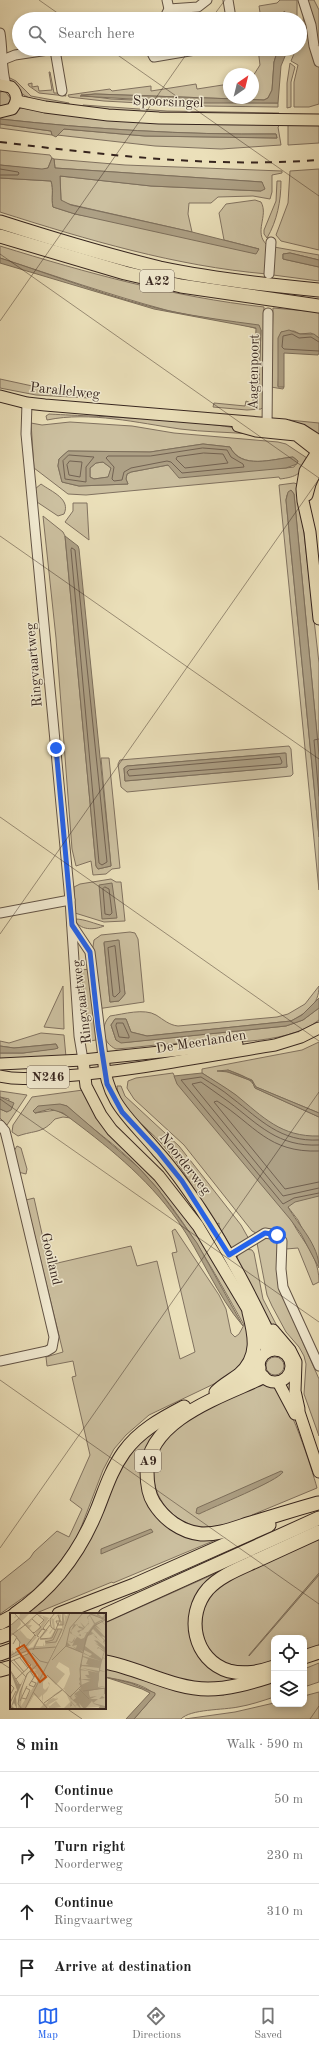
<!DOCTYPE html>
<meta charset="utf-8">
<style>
body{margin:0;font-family:"Old Standard TT",serif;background:#f2f2f2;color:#222}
.controls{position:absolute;right:12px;bottom:12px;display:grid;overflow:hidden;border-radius:8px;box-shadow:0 2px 6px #0003}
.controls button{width:36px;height:36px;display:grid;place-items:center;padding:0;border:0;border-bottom:1px solid #e0e0e0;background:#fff;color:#222;font:20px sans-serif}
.compass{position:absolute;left:223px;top:68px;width:36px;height:36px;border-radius:50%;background:#fff;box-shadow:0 2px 6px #0003;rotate:35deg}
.stop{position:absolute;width:12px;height:12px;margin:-9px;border:3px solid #2563eb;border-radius:50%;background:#fff}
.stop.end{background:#2563eb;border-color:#fff;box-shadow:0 1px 4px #0008}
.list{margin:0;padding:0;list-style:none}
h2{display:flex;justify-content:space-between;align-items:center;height:52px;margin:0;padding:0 16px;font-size:17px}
h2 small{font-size:13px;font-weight:400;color:#767676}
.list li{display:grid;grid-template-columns:26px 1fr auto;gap:12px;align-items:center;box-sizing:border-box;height:56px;padding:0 16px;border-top:1px solid #e0e0e0}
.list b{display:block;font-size:15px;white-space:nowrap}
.list p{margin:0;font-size:13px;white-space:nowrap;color:#767676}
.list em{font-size:13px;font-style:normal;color:#767676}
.icon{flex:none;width:22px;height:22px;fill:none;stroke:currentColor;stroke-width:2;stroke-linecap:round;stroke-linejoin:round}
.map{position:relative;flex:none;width:319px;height:1719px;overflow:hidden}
.search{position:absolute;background:#fff;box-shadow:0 2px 6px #0003;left:12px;right:12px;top:12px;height:44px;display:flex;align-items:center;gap:10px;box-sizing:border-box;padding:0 14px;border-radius:22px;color:#767676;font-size:15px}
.sheet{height:276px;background:#fff}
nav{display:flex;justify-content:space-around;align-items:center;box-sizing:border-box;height:56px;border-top:1px solid #e0e0e0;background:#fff;font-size:11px;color:#767676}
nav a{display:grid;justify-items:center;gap:2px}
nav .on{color:#2563eb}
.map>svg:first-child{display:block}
.green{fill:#ccc0a0;stroke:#817260;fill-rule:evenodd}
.water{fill:#ada085;stroke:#7d6f5c;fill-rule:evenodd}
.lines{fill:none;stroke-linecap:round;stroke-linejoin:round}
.shore{stroke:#726252;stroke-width:1}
.minor-casing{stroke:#635446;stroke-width:11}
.major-casing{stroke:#36251f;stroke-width:13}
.highway-casing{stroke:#36251f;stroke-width:15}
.minor{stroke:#f2ebd2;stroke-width:9}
.major{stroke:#ebe0ba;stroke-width:11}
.highway{stroke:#ebe0ba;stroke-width:13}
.rail{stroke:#36251f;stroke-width:2;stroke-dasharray:7 7;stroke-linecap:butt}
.route{stroke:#2563eb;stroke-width:5}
.ticks{fill:none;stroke:#36251f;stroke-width:1;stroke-opacity:0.45}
.labels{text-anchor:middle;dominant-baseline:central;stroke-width:3;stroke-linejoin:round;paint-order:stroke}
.shield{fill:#f2ebd2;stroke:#6e6055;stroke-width:1}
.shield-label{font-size:13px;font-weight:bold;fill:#36251f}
.street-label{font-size:14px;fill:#36251f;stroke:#f2ebd2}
.inset-road{fill:none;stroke:#a3957c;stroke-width:1}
.view{fill:#d6540e;fill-opacity:0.15;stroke:#d6540e;stroke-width:2}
.inset-edge{fill:none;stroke:#36251f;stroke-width:2}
</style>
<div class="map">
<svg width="319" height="1719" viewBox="0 0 319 1719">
<rect width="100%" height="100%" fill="#ebe0ba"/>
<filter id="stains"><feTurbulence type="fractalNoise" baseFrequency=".005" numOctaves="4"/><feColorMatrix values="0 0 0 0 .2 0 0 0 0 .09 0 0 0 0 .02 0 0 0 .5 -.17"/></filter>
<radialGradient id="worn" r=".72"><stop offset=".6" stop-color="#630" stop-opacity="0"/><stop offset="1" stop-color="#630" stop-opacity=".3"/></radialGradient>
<g class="green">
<path d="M 280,0 L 297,0 L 297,19 L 293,19 L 284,11 L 284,19 L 261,19 L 259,6 L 277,3 Z"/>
<path d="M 305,0 L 314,0 L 319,10 L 319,50 Z"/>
<path d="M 304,12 L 315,59 L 319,67 L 319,104 L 309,107 L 294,107 L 294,82 L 298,65 L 291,61 L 296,49 L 300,49 Z"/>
<path d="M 258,49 L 278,49 L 274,62 L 272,90 L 268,98 L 264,100 L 95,94 L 81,95 L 111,99 L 196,103 L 194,106 L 104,101 L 69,97 L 68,95 L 110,89 L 112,91 L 151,86 L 151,91 L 196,84 L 197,89 L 229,84 L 229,98 L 253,98 L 253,76 L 260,65 Z"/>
<path d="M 290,63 L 295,67 L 291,82 L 291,107 L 287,108 L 287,83 Z"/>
<path d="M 49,72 L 50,72 L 54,93 L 65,93 L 66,96 L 39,93 L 29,86 L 28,84 L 32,83 L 32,87 L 38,86 L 39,91 L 52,90 Z"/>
<path d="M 6,76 L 16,81 L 31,96 L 69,103 L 69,106 C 42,102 21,102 6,76 Z"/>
<path d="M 5,91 L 11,99 L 8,105 L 0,106 L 0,92 Z"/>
<path d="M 199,103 L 201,102 L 278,103 L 278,107 L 202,106 Z"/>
<path d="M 83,105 L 167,111 L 279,113 L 279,116 L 172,114 L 82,108 Z"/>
<path d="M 22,108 L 280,125 L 278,127 L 281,145 L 221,149 L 155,146 L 57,135 L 64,129 L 145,136 L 277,138 L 276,134 C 184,135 91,129 0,119 L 0,115 Z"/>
<path d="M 0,124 L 51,131 L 52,135 L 0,128 Z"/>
<path d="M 288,124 L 319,124 L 319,143 L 288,145 Z"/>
<path d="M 0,150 L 50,155 L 52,158 L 48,168 L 42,170 L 0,165 Z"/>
<path d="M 54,159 L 125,165 L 282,171 L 282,173 L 272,175 L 272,192 L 270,199 L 253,196 L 218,197 L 211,203 L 189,203 L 188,214 L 192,232 L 64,203 L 61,200 L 60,176 L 151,186 L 261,191 L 262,182 L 55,168 Z"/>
<path d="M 319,169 L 319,250 L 281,241 L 276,235 L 288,203 L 290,171 Z"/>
<path d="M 0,178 L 51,181 C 54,190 51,198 53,207 L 75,214 L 259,249 L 224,240 L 219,213 L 226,204 L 255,200 L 261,202 C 269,216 253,232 267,245 L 267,274 C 175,266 88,240 0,212 Z"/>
<path d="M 277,181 L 281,181 C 281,201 277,221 267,238 L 264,234 L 264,230 L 276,201 Z"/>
<path d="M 0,246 C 87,273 174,297 264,307 L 263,407 L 261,409 L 247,410 L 213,407 L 214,403 L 245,406 L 246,401 L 256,405 L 258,404 L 261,330 C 230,320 198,318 166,310 C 110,295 55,276 0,258 Z"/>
<path d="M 274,247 L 319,255 L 319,260 L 290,253 L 283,254 L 283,259 L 319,267 L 319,281 L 273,275 Z"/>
<path d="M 273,308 L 319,312 L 319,338 L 311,333 L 300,334 L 294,331 L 281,332 L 278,386 L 284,387 L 283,389 L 271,387 Z"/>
<path d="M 0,379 L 37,387 L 88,391 L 89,398 L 36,395 L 0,388 Z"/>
<path d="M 49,414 C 78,416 238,420 251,434 C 227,432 203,432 180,429 C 138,423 90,411 47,420 L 46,416 Z"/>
<path d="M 289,420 L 319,423 L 319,435 L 289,423 Z"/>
<path d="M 70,422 L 132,426 L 174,433 L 278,442 L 286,444 L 307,458 C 303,474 296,477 280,479 L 279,477 L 86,495 L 68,494 L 34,468 L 31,423 L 42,425 ZM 203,444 L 230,447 C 242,470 272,459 293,457 L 298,461 L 294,467 L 286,468 L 174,470 L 168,465 L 131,472 L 127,474 L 126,479 L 128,484 L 79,486 L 62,482 L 58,466 L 59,459 L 68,451 L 150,452 Z"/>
<path d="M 103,462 L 111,468 L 109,477 L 94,479 L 90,477 L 90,468 L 96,463 Z"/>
<path d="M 294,483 L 297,484 L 299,490 L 319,663 L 319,755 L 294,494 L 291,490 L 287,495 L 286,500 L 319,837 L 319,890 L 279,485 Z"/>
<path d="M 41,484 C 52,492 71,499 64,514 L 58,516 L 37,502 L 35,489 Z"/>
<path d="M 73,503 L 87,503 L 89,540 L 65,522 L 73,511 Z"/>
<path d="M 43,516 L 63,532 L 65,536 L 96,866 L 98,869 L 111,866 L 101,758 L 109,758 L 120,868 L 112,869 L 106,874 L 93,875 L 91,861 L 76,866 L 72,849 L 56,638 Z"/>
<path d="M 289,746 L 291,749 L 293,774 L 291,776 L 127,792 L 121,787 L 118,764 L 120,760 ZM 285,753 L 287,767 L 125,781 L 124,768 L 127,766 Z"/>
<path d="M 111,879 L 116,882 L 121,882 L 125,921 L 104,922 L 75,913 L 74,887 L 80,884 Z"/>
<path d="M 75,919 C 85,919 95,924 104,926 C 95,930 79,931 75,919 Z"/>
<path d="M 130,932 L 135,933 L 138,939 L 144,1002 L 97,1009 L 92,953 L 94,940 L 101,935 ZM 118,940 L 125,994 L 119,1001 L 110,1002 L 104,943 Z"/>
<path d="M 90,969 L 96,1040 L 90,1041 L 81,970 Z"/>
<path d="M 63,986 L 64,1029 L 44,1027 Z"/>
<path d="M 319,986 C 319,1005 307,1012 291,1021 L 147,1036 L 131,1032 L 126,1019 L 115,1019 L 111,1025 L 116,1040 L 129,1042 L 286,1026 L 303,1020 L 319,1008 L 319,1020 C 286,1047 210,1042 168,1044 C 151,1045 133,1048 116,1049 C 102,1043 100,1026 110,1016 C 124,1014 144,1008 156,1015 C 164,1020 169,1025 178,1026 L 277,1017 L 288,1014 L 305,1004 Z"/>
<path d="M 41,1033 L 64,1035 L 66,1057 L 0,1060 L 0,1053 L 23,1053 L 58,1048 L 56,1044 L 14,1048 L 0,1046 L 0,1041 L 9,1043 Z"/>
<path d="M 319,1042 L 319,1113 L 256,1087 C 247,1076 241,1075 228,1070 L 225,1071 L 252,1081 L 255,1088 L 319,1117 L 319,1264 L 298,1220 L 288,1207 C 292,1235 319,1248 319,1282 L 313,1285 L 298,1248 L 286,1249 L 284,1236 L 258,1234 L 252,1231 L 184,1145 L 134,1099 L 127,1088 L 128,1081 L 136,1078 L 173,1073 L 178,1084 L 190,1098 L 282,1130 L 264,1120 L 234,1094 L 202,1073 L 202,1069 L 302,1050 Z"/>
<path d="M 117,1086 L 121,1086 L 125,1096 L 179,1146 L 241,1225 L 250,1241 L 233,1249 L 231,1247 L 219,1227 L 219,1223 L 216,1224 C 198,1198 183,1166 161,1143 C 148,1128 117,1107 117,1086 Z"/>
<path d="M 83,1090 L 187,1217 L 244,1312 L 251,1341 L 243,1365 L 218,1382 L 149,1415 L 126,1435 L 114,1449 L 103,1470 L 77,1538 L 60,1562 L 34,1590 L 0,1614 L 0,1582 L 30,1558 L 34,1552 L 57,1531 L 69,1537 L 82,1509 L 70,1500 L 90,1455 L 72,1377 L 76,1376 L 73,1361 L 47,1366 L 46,1357 L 63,1352 L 26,1200 L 34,1198 L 49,1265 L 131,1246 L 137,1266 L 157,1261 L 180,1359 L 195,1352 L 172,1253 L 177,1252 L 172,1231 L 175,1229 L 219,1295 L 226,1309 L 231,1333 L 235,1337 L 239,1334 L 244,1325 C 213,1270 183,1214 139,1168 C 117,1145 90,1128 67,1106 C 55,1102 46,1108 35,1113 L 56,1110 L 71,1118 L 63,1117 L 55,1119 C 42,1134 35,1130 18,1136 L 12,1132 L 13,1125 L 32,1097 Z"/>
<path d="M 0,1091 L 27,1095 L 7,1125 L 0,1118 L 0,1109 L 7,1112 L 9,1099 L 0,1097 Z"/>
<path d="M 17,1146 L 21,1148 L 27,1169 L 26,1174 L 18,1172 L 14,1151 Z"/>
<path d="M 268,1236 L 279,1241 L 283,1297 L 319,1379 L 319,1436 L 304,1394 L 306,1364 L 304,1356 L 299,1347 L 286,1332 L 272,1306 L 267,1295 L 257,1243 Z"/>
<path d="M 246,1249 L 252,1250 L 254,1253 L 263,1299 L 278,1328 L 277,1331 L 268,1319 L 236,1260 L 239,1253 Z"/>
<circle cx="275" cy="1366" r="9"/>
<path d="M 262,1383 C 266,1384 271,1385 274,1387 C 289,1397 312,1469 317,1488 L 252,1515 L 250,1517 C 234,1522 215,1530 197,1526 C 157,1518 138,1467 168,1436 C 187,1416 236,1391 262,1383 Z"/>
<path d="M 187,1410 L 146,1459 L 162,1518 L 225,1536 L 113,1583 L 112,1582 L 34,1614 L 22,1614 L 44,1596 L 113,1477 L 135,1442 Z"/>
<path d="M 319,1539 L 319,1646 L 304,1651 L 304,1638 L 274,1638 L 274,1661 C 260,1665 246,1668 232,1665 C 200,1658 193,1615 213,1593 C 230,1574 294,1550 319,1539 Z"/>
<path d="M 223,1570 L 199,1597 L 202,1654 L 249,1675 L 230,1683 L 188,1682 L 105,1658 L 105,1623 Z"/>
<path d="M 319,1663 L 319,1682 L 304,1687 L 304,1669 Z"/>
<path d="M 105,1666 L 211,1695 L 224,1695 L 225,1692 L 274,1680 L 274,1697 C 262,1701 250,1705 238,1707 C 224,1710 190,1709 181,1719 L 134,1719 L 155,1695 C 144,1683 120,1680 105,1677 Z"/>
<path d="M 319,1692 L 319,1719 L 185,1719 L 235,1712 L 274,1703 L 304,1704 L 304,1696 Z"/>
</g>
<g class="water">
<path d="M 278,49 L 288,49 L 281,66 L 278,103 L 199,103 L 80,96 L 95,94 L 264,100 L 268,98 L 272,90 L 274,62 Z"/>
<path d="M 0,119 C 91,129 184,135 276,134 L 277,138 L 145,136 L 64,129 L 56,137 L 52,135 L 51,131 L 0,124 Z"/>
<path d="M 52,158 L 54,159 L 55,168 L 262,182 L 265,189 L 261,191 L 151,186 L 60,176 L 61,200 L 71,205 L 192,232 L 259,249 L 256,254 L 75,214 L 53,207 C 51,198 54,190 51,181 L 0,178 L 0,165 L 42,169 L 48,168 Z"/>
<path d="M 290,253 L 319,260 L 319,267 L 283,259 L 283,254 Z"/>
<path d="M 0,258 C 56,276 111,298 169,311 C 199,317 229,321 259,325 L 261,330 L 258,404 L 256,405 L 253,403 L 256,328 L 154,309 L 0,263 Z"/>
<path d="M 289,330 L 300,334 L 314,334 L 319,338 L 319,353 L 318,355 L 284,353 L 284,387 L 278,387 L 278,338 L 281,332 Z"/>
<path d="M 203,444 L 230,447 C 241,470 272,459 293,457 L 298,461 L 297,464 L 286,468 L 179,478 L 168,465 L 131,472 L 127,474 L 126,479 L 128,484 L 79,486 L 62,482 L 58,466 L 59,459 L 68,451 L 150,452 ZM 103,462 L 111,468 L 108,477 L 94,479 L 90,477 L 90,468 L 96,463 Z"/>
<path d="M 291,490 L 294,494 L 319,755 L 319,837 L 286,500 L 288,492 Z"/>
<path d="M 65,536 L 78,546 L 79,549 L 111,866 L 98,869 L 96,866 Z"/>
<path d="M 286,753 L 287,767 L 125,781 L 124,768 L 127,766 Z"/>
<path d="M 112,883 L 117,918 L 102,919 L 99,885 Z"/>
<path d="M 119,940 L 125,994 L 119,1001 L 110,1002 L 104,942 Z"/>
<path d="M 319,998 L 319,1008 L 303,1020 L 286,1026 L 121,1043 L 116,1040 L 111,1025 L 115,1019 L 126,1019 L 131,1032 L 147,1036 L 291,1021 L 302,1015 Z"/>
<path d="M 56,1044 L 58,1048 L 55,1049 L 23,1053 L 0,1053 L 0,1046 L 14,1048 Z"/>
<path d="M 228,1070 L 252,1080 L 256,1087 L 319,1113 L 319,1117 L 255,1088 L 252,1081 L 229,1072 L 217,1071 Z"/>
<path d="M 202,1073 C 213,1080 225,1087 236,1095 C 263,1117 281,1137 319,1136 L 319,1196 L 295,1202 L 288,1207 C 299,1226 319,1245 319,1268 L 301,1234 L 290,1219 L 177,1084 L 174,1076 Z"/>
<path d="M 0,1097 L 14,1103 L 11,1110 L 7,1112 L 0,1109 Z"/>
<path d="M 60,1104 L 67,1106 L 138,1167 L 158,1189 L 197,1243 L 243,1326 C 217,1296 201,1254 178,1221 C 146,1176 106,1145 63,1113 L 50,1109 L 35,1113 L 33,1111 L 38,1106 Z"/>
<path d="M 281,1471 L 283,1472 C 278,1481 213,1507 199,1514 L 196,1513 L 197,1508 Z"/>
<path d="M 151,1529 L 153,1532 L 101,1554 L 101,1549 Z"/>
<path d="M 319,1573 L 319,1575 L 249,1656 L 249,1655 Z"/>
<path d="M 105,1677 L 131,1683 L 155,1693 L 155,1695 L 134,1719 L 126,1719 L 150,1693 L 142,1689 Z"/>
</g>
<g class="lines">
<g class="shore">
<path d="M 0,169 L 18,172 L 19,173 L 18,175 L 0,175"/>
<path d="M 319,342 L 311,337 L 299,338 L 292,334 L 283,336 L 282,347 L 284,349 L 319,351"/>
<path d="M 203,448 L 227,450 L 231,457 L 243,464 L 244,467 L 182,473 L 171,462 L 167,461 L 131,468 L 124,472 L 122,480 L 114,481 L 112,479 L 114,467 L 106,458 L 108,456 L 150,456 Z"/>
<path d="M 204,453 L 223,454 L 228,463 L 185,468 L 176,459 L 177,457 Z"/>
<path d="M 69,455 L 94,457 L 86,467 L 86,482 L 65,479 L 63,461 Z"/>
<path d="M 70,461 L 82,462 L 80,477 L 69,475 L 67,465 Z"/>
<path d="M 72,548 L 75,550 L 107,862 L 102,865 L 99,863 L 71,550 Z"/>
<path d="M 319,739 L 314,740 L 319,796"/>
<path d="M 280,757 L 282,762 L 281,764 L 129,776 L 127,772 L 129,770 Z"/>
<path d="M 105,887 L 109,889 L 112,913 L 110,915 L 105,914 L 103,889 Z"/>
<path d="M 115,946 L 120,992 L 115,997 L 113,996 L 108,948 Z"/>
<path d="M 117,1023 L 123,1023 L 129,1036 L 129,1038 L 119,1037 L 116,1026 Z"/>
<path d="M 319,1140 C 280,1142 261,1120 232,1098 C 223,1090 212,1084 201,1077 L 181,1080 L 283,1204 L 294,1198 L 319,1193"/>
<path d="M 319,1145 C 278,1147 259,1125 229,1102 C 220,1095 210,1089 201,1082 L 192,1084 L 283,1196 L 319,1188"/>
<path d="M 319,1151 C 268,1153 255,1125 217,1101 L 214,1102 L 285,1189 L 319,1182"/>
</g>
<g class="minor-casing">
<g id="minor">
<path d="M 228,0 L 230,12"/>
<path d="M 303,0 L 311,25 L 314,46 L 319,62"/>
<path d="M 169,9 L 198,7 L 207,0"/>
<path d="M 164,19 L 169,9 L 167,0"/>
<path d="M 0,33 C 3,51 1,68 6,85"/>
<path d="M 150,49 L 154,57 L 201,49"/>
<path d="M 55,50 L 62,91"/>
<path d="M 0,61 L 15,55 L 55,49"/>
<path d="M 269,274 L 271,242"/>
<path d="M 27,403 L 26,434 L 70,900 L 79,1036 L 83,1060"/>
<path d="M 267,430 L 268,313"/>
<path d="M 0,913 L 70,900"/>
<path d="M 72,925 L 90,952 L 103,1057"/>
<path d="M 0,1125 L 5,1131 L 9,1147 L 54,1337 L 52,1348 L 47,1351 L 0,1361"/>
<path d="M 229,1255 L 265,1233 L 277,1235 L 282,1241 L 281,1269 L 283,1287 L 319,1366"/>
</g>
</g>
<g class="major-casing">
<g id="major">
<path d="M 0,85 L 11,87 C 18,94 18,101 12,109 L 0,112"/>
<path d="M 17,101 L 45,107 L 108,115 L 159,118 L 319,120"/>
<path d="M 0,396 L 27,403 L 45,405 L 285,425 L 302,430 L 319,441"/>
<path d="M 238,426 L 256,431 L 296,435 L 319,453"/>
<path d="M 319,449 L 305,471 L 302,489 L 303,501 L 310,532 L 319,619"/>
<path d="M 307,495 L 310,484 L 319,464"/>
<path d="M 103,1057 C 107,1105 130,1118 158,1152 C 174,1169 187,1189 200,1208 C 230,1253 254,1301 277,1350"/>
<path d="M 83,1060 L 86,1086 L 101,1115 L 112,1130 L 159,1176 L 198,1226 L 260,1330 L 267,1352"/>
<path d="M 0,1064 L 83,1060 L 237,1044"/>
<path d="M 0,1076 C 21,1081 42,1077 64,1076 C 134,1071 205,1056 275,1045 L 301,1037 L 319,1028"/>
<path d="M 273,1330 L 290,1350 L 296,1362 L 295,1391 L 299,1409"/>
<circle cx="275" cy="1366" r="16"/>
<path d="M 278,1382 L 295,1414"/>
<path d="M 296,1403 L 319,1472"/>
</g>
</g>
<g class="highway-casing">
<g id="highway">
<path d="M 0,222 C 53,239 106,255 160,268 C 212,279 266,285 319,290"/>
<path d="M 0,236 L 125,273 L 181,286 L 319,306"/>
<path d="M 263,1377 C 223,1396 148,1419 147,1471 C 147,1482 148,1494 154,1503 C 164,1519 181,1532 201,1534 C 219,1535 237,1527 254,1522 C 275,1516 296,1509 318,1503"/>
<path d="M 237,1381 L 259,1368"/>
<path d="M 216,1392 C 223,1385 231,1381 239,1375 C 260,1358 255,1335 249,1312"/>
<path d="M 15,1614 C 53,1588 80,1552 97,1510 C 105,1490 111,1470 124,1452 C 139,1431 161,1419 184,1407"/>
<path d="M 59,1614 L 134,1585 L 269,1525"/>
<path d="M 105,1615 L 319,1518"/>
<path d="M 0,1623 L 11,1617"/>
<path d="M 0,1637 L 11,1633"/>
<path d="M 0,1654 L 11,1650"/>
<path d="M 304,1657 L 319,1652"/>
<path d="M 105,1662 C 139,1668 173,1689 208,1689 C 229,1689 249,1683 268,1677"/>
<path d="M 274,1667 C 259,1672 245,1675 229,1671 C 193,1660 185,1615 208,1589 C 221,1575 241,1568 258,1560 C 278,1551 299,1541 319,1532"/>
<path d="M 0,1670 L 11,1667"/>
</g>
</g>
<use href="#minor" class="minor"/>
<use href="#major" class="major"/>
<use href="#highway" class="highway"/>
<path class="rail" d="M 0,142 C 106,155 212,168 319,160"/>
</g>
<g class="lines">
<path class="route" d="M 56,748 L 72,925 L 90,952 L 98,1026 L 107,1084 L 122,1112 L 158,1151 L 182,1181 L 229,1255 L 265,1233 L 277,1235"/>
</g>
<path class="ticks" d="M 39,0 L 66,19M 211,19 L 225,0M 109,49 L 319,196M 0,254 L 319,478M 0,321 L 190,49M 0,536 L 319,759M 0,817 L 319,1041M 0,934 L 319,479M 0,1099 L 319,1322M 0,1380 L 319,1604M 0,1548 L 319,1092M 0,1662 L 11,1669M 66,1708 L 82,1719M 310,1719 L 319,1706"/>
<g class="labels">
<g class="shield">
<rect x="140" y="270" width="34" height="22" rx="3"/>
<rect x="27" y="1066" width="42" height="22" rx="3"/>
<rect x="135" y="1450" width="26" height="22" rx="3"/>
</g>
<g class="shield-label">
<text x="157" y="281">A22</text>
<text x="48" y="1077">N246</text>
<text x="148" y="1461">A9</text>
</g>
<g class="street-label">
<text transform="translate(168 102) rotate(2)">Spoorsingel</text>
<text transform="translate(254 372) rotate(-89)">Aagtenpoort</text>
<text transform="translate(65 391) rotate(6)">Parallelweg</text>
<text transform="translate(34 665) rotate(-95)">Ringvaartweg</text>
<text transform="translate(82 1002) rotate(-97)">Ringvaartweg</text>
<text transform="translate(201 1042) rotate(-9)">De Meerlanden</text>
<text transform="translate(185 1164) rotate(52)">Noorderweg</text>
<text transform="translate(51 1259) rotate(77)">Gooiland</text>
</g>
</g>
<g transform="translate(10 1613)">
<rect width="96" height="96" fill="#ebe0ba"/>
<path d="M 20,0 L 12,8 L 15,11 L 22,7 L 18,12 L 22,12 L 19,16 L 24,21 L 10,7 L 11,11 L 7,16 L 10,19 L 9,17 L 14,13 L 10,17 L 17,25 L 22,27 L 25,23 L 27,24 L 18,34 L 19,35 L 23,34 L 28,25 L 25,33 L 29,33 L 31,29 L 29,33 L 33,33 L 33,29 L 34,33 L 35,32 L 35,27 L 31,27 L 29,25 L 35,17 L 32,16 L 27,23 L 25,21 L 34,7 L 32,2 L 31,4 L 28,1 L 39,5 L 32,15 L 38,17 L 31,25 L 39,26 L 45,17 L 43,16 L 40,21 L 39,20 L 43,15 L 41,5 L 44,6 L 48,1 L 51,2 L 50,8 L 45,8 L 49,8 L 48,2 L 44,7 L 45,16 L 52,16 L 52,1 L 55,9 L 54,0 L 56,3 L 58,2 L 56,0 L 60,0 L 53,20 L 15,96 L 8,96 L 9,79 L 22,53 L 14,43 L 6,46 L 17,41 L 17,39 L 0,44 L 2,37 L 5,41 L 5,37 L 7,39 L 13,34 L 0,17 L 2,11 L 9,5 L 6,3 L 5,5 L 4,5 L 6,2 L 9,5 L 10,1 ZM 24,56 L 27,57 L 24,58 L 28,62 L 28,67 L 11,93 L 13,71 L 17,60 ZM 61,0 L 96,0 L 96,96 L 90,94 L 53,96 L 60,89 L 54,76 L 48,81 L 42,83 L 54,75 L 60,61 L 59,55 L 49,49 L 46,54 L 55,61 L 46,72 L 38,64 L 33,69 L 33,75 L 35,77 L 40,72 L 38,70 L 38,69 L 40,71 L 37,78 L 33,82 L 33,90 L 36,91 L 39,87 L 43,85 L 47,86 L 46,84 L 48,86 L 38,92 L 40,93 L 46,88 L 51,94 L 39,96 L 38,92 L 37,96 L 29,96 L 33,92 L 32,82 L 29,85 L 24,82 L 16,96 Z" fill="#ccc0a0" fill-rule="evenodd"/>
<path d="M 78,0 L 87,2 L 87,0 L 92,4 L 94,3 L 93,0 L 96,3 L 92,8 L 96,13 L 91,8 L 88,10 L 96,19 L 88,10 L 86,12 L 92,18 L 85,13 L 96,25 L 91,23 L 96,28 L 94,29 L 96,32 L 93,29 L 94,27 L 83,16 L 81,18 L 87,24 L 87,25 L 96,33 L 83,22 L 87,24 L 81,19 L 83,21 L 78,23 L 75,33 L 92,46 L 93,41 L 87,37 L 93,41 L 94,39 L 89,35 L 87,36 L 88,34 L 95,38 L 85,30 L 89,32 L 84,27 L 88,28 L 82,23 L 96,35 L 87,29 L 96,35 L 94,41 L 96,43 L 94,41 L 93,44 L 96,47 L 93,45 L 92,48 L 96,50 L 92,48 L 91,52 L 96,53 L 91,52 L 90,57 L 96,59 L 90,58 L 89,60 L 96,62 L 89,60 L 89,63 L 96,65 L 89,63 L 89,66 L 96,67 L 89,66 L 88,71 L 96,71 L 88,71 L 88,74 L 96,73 L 88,75 L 96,75 L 96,90 L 95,87 L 90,88 L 95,87 L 95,85 L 89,86 L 92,83 L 95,85 L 95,81 L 87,82 L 94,81 L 94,78 L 87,79 L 94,78 L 94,75 L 79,78 L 79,81 L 86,80 L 79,81 L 80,84 L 87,83 L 80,86 L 87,84 L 80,86 L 88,86 L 83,90 L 95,93 L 96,95 L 88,96 L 90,93 L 84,91 L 83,90 L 82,88 L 77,94 L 79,96 L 77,94 L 74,96 L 69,90 L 71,96 L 67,92 L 65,93 L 67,96 L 61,89 L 62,93 L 61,93 L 60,94 L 60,95 L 61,96 L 60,95 L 60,94 L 61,88 L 65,93 L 67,91 L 60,85 L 61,82 L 63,81 L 61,84 L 63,87 L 66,85 L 64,82 L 68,84 L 64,81 L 70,77 L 71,72 L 70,72 L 69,71 L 69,69 L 71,72 L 80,68 L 70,66 L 69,69 L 69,66 L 71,61 L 70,66 L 81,66 L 73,64 L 78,65 L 75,62 L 79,62 L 78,62 L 74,61 L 79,62 L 78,58 L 70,57 L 71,61 L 70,59 L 70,56 L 89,60 L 72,55 L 89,58 L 89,55 L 72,53 L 70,56 L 71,50 L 72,52 L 79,52 L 76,51 L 78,46 L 73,44 L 73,43 L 91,48 L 79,44 L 79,43 L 74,41 L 74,40 L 80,43 L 82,41 L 74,37 L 73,39 L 70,36 L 73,40 L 56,33 L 56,31 L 57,31 L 57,29 L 61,33 L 56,33 L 66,36 L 62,33 L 66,35 L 67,32 L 62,33 L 63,31 L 59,30 L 63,31 L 64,28 L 62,30 L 57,28 L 62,29 L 65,24 L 61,22 L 65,24 L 64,28 L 67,24 L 60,20 L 64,11 L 74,15 L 70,9 L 75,14 L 79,9 L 77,4 L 80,1 L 81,2 L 87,3 L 89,4 L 80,2 L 85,10 L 93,6 L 88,3 ZM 80,3 L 84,11 L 78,19 L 76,19 L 72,21 L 69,21 L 70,22 L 71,22 L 68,23 L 71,23 L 71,22 L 70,21 L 72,21 L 77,19 L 74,25 L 71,26 L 62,21 L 61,18 L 67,11 L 69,15 L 73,16 L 67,18 L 69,20 L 70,18 L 73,17 L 78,11 L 79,11 L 79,13 L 83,12 L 79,13 L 78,4 ZM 0,57 L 8,71 L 11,71 L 15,63 L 6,84 L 7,96 L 4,90 L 2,93 L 5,96 L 0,96 L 7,77 Z" fill="#ada085" fill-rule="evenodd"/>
<path class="inset-road" d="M 4,0 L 26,23M 45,0 L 40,6 L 41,14 L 45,17M 78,0 L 96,7M 27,1 L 34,7 L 29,12M 22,6 L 31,14 L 24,20 L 23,19M 15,12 L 28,0M 48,12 L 53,12 L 53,0M 48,12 L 46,8 L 51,8 L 51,12M 0,13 L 9,5M 35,17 L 33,15 L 39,7M 0,19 L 7,24 L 3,31M 0,23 L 15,12M 29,24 L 27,23 L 32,16 L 35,17M 7,25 L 10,29 L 9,36M 30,25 L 40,12M 30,26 L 42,25 L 50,7 L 48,2M 35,29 L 43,27 L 48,16M 36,30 L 46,29 L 52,16 L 46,16M 56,33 L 60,15 L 73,0M 23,37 L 29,25M 20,40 L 27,52M 22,40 L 30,48 L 38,50M 0,43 L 16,33 L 25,22M 13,43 L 21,52M 0,45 L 21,36 L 46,34M 10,45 L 18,55M 4,47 L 14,59M 42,47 L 56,33 L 73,40M 1,48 L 16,64M 1,48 L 20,40M 0,57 L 9,71M 37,62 L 60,84M 6,66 L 21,52M 19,72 L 26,61 L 20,58 L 24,64M 19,72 L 24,74 L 26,70 L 21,68M 69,76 L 79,86M 73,78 L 96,75M 23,79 L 38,96M 0,82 L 4,75 L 1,72M 60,84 L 71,73 L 70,56 L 76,25 L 84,13 L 95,7 L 95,4M 12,85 L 16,86 L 20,77 L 16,75M 10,88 L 17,73M 0,90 L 6,78M 34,90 L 52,77M 12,96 L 8,91 L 10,80 L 17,61 L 27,52M 15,96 L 52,22 L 60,0"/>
<path class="view" d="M 14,32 L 36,64 L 30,69 L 7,36 Z"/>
<rect width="96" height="96" class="inset-edge"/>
</g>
<rect width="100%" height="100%" filter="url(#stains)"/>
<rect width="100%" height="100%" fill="url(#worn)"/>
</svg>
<div class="controls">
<button><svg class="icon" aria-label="locate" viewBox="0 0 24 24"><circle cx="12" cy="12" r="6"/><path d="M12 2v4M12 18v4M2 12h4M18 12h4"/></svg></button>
<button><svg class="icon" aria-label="layers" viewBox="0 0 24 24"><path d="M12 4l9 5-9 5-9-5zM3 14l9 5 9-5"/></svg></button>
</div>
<svg class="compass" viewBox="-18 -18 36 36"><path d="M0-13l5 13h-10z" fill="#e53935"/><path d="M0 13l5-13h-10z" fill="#767676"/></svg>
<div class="stop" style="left:277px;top:1235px"></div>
<div class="stop end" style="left:56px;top:748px"></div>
<div class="search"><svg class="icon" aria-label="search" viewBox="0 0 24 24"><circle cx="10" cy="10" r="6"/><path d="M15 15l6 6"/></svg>Search here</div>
</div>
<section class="sheet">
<h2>8 min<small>Walk · 590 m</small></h2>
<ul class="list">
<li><svg class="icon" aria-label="ahead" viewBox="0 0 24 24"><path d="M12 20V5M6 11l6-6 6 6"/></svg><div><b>Continue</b><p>Noorderweg</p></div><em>50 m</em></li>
<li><svg class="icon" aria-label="right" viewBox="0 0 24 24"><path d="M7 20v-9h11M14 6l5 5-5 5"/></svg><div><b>Turn right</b><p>Noorderweg</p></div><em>230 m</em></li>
<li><svg class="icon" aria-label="ahead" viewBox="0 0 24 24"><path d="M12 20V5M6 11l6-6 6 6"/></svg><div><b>Continue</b><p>Ringvaartweg</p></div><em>310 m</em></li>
<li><svg class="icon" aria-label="arrive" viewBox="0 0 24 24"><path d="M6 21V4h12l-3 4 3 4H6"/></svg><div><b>Arrive at destination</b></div></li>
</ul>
</section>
<nav>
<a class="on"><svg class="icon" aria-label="map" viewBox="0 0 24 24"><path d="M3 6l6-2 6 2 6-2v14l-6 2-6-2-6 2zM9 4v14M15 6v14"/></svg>Map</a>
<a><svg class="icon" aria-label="directions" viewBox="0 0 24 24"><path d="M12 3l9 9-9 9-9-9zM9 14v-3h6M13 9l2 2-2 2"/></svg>Directions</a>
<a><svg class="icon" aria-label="saved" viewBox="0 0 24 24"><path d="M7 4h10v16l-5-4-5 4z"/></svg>Saved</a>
</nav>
